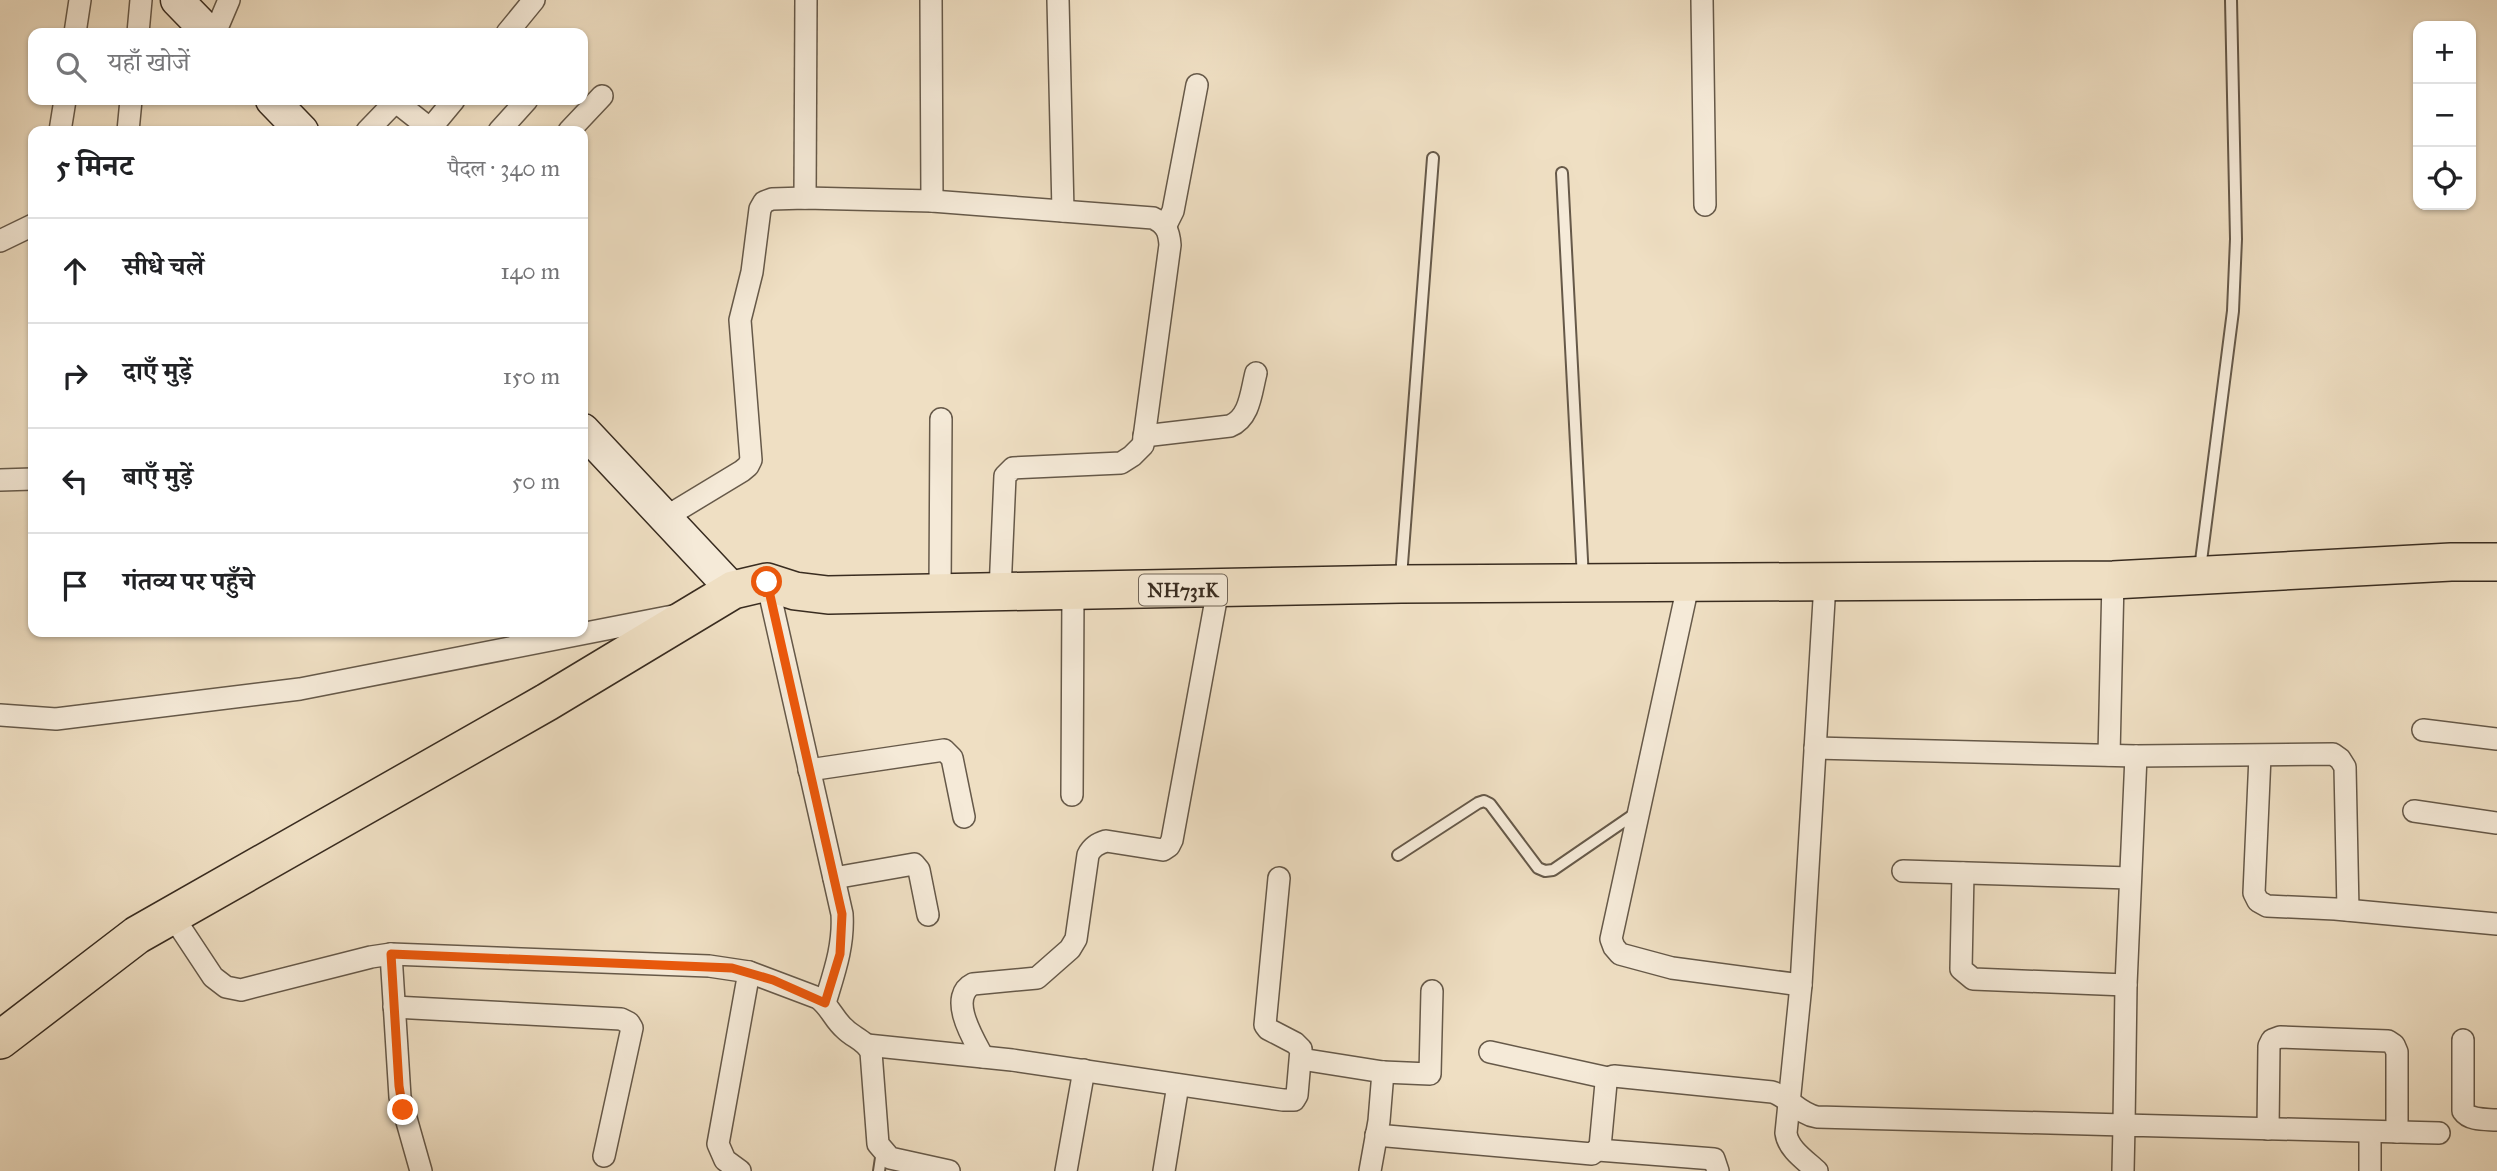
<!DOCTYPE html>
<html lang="hi">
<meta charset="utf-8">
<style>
body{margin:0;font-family:"IM FELL Great Primer","Noto Serif Devanagari",serif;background:#f2f2f2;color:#202124}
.controls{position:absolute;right:21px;top:21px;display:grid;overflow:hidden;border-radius:14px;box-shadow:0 2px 5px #0004}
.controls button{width:63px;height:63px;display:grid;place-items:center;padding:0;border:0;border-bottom:2px solid #e0e0e0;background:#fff;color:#202124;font:35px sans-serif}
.stop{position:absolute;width:21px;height:21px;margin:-16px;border:5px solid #ea580c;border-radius:50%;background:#fff}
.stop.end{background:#ea580c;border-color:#fff;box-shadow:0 2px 7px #0008}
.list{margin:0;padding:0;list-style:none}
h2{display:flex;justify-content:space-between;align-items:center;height:91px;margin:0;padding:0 28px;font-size:30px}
h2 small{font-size:23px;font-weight:400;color:#757577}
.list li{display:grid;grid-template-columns:46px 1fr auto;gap:21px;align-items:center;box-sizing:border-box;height:105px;padding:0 28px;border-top:2px solid #e0e0e0}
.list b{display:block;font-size:26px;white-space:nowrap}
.list em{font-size:23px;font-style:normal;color:#757577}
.icon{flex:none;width:38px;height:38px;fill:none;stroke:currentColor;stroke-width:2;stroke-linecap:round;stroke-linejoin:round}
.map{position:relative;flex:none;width:2497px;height:1171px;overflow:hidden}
.search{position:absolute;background:#fff;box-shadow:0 2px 5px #0004;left:28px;top:28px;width:560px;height:77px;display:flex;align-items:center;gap:18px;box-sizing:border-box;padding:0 24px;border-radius:14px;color:#757577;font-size:26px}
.panel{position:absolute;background:#fff;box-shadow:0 2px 5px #0004;left:28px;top:126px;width:560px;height:511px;border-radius:14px}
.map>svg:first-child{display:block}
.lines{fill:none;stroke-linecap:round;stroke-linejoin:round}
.service-casing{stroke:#665949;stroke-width:14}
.minor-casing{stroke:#665949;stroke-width:24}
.secondary-casing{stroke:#392c20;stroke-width:35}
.trunk-casing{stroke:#392c20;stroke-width:40}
.service{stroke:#f5ead8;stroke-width:10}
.minor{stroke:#f5ead8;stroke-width:21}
.secondary{stroke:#f5ead8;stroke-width:32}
.trunk{stroke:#efdfc3;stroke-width:37}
.route{stroke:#ea580c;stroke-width:9}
.labels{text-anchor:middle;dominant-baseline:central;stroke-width:7;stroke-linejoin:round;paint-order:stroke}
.shield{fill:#f5ead8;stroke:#716557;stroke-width:2}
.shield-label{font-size:19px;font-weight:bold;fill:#392c20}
</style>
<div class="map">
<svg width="2497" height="1171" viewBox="0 0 2497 1171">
<rect width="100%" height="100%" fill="#efdfc3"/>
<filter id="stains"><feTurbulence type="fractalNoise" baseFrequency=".00286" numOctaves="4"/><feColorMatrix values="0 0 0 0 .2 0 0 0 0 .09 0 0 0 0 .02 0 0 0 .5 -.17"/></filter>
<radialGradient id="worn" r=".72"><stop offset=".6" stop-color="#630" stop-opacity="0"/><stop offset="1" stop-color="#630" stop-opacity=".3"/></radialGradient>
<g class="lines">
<g class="service-casing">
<g id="service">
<path d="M 1562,173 L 1583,579"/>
<path d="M 2200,569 L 2233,311 L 2236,239 L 2231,0"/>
<path d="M 1401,577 L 1433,158"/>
<path d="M 1398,855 L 1478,803 L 1484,801 L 1490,804 L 1538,868 L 1545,871 L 1553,870 L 1636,813"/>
<path d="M 879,1171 L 882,1151"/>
</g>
</g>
<g class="minor-casing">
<g id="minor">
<path d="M 931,0 L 932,201"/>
<path d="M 1058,0 L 1063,211"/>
<path d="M 1702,0 L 1705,205"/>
<path d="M 75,33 L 80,0"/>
<path d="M 138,33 L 141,0"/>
<path d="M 215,33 L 229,0"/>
<path d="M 507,33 L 534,0"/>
<path d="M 430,129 L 454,100"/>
<path d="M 60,131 L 65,100"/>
<path d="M 128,131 L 131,100"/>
<path d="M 367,131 L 393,104 L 400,105 L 433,131"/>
<path d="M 499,131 L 527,100"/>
<path d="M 569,131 L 602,96"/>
<path d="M 805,198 L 806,0"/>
<path d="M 1165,227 L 1173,211 L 1197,85"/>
<path d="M 0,241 L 33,225"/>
<path d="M 1144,436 L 1230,426 C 1250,418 1251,392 1256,373"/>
<path d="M 0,480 L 33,479"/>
<path d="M 666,517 L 742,471 L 748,466 L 751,460 L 740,320 L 752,272 L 760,209 L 764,202 L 772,199 L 805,198 L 932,201 L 1153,218 C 1166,224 1169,231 1170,245 L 1143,445 L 1132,456 L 1121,463 L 1013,468 L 1005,476 L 1000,591"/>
<path d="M 1689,581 L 1611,939 L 1614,947 L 1620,954 L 1672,968 L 1801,985"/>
<path d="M 767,582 L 842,914 C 844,946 834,973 825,1003"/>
<path d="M 940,593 L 941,419"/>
<path d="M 0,715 L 56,719 L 300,689 L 673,616"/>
<path d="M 2423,730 L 2497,739"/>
<path d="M 1815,748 L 2136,756 L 2333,754 L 2340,759 L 2345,767 L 2348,910"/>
<path d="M 2109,755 L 2113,580"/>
<path d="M 2260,756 L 2254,893 L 2258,901 L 2267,906 L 2335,909 L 2497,924"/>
<path d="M 809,770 L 944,750 L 952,758 L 964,817"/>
<path d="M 1072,795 L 1073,591"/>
<path d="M 2414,811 L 2497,823"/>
<path d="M 1903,871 L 2130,878"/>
<path d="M 1963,873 L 1961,969 L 1973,979 L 2126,985"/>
<path d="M 834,878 L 914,864 L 919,870 L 928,915"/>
<path d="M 172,915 L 213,977 L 226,987 L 241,990 L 371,957 L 391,954 L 709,966 L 749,972 L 818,998 C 830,1006 834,1020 845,1029 C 854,1038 865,1040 871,1052 L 878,1144 L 890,1158 L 949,1171"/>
<path d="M 391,954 L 400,1097 L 421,1171"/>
<path d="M 394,1007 L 621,1019 L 629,1023 L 632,1028 L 604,1156"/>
<path d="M 2463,1040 L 2463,1111 C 2470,1121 2486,1119 2497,1120"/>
<path d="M 867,1045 L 1012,1060 L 1283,1100 L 1294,1100 L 1297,1095 L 1301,1049 L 1295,1043 L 1268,1029 L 1265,1025 L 1279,878"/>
<path d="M 1490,1052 L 1608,1078 L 1614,1076 L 1772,1092 C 1789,1097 1799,1114 1817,1117 L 2124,1125 L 2126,985 L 2136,756"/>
<path d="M 983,1057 C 974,1040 947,997 973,984 L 1037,978 L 1070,949 L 1076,939 L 1088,855 C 1092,847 1097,844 1106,841 L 1163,850 L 1169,846 L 1172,840 L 1218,589"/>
<path d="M 1301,1059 L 1383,1072 L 1430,1074 L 1432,991"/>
<path d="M 2268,1129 L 2269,1046 L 2272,1040 L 2280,1037 L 2388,1041 L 2394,1045 L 2397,1052 L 2397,1132"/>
<path d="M 2370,1132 L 2370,1171"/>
<path d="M 1376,1135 L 1592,1154 L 1600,1147 L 1606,1083 L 1608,1078"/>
<path d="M 1598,1150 L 1714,1159 L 1718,1171"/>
<path d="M 740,1171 L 725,1160 L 718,1144 L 749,972"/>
<path d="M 1066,1171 L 1084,1070"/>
<path d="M 1164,1171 L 1178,1085"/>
<path d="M 1370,1171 L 1379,1121 L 1383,1072"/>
<path d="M 1817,1171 C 1805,1160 1788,1149 1786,1133 L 1801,985 L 1825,583"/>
<path d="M 2123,1171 L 2124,1125 L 2439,1133"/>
</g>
</g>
<g class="secondary-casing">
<g id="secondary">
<path d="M 177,0 L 209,33"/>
<path d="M 272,100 L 302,131"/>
<path d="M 583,430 L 733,590"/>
</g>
</g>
<g class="trunk-casing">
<path id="trunk" d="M 0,1040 L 137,935 L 547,702 L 733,590 L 767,582 L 795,591 L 828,595 L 1401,584 L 2113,580 L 2451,562 L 2497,562"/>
</g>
<use href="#service" class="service"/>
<use href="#minor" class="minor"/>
<use href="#secondary" class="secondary"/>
<use href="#trunk" class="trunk"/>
</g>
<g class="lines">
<path class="route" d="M 403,1110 L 399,1086 L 391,954 L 732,968 L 773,980 L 825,1003 L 840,954 L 842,914 L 767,582"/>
</g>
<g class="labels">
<rect class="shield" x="1139" y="574.5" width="88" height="31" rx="5"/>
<g class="shield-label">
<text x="1183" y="590">NH731K</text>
</g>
</g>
<rect width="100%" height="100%" filter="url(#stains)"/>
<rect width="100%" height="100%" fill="url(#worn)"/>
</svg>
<div class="controls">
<button>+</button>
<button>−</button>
<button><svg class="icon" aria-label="locate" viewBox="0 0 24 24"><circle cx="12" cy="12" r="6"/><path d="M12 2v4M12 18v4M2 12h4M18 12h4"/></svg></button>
</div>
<div class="stop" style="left:767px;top:582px"></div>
<div class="stop end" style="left:403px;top:1110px"></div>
<div class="search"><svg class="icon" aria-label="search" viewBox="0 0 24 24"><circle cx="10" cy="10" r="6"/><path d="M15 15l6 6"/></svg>यहाँ खोजें</div>
<section class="panel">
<h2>5 मिनट<small>पैदल · 340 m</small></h2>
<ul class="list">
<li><svg class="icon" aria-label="ahead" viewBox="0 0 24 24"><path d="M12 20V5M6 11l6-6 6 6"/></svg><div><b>सीधे चलें</b></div><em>140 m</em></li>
<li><svg class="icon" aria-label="right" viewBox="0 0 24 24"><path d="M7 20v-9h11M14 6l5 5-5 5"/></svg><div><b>दाएँ मुड़ें</b></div><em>150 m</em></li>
<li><svg class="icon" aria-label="left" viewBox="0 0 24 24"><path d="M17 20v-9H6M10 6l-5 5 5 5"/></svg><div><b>बाएँ मुड़ें</b></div><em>50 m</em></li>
<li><svg class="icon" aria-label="arrive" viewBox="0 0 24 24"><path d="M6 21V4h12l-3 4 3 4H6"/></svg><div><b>गंतव्य पर पहुँचे</b></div></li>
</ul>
</section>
</div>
